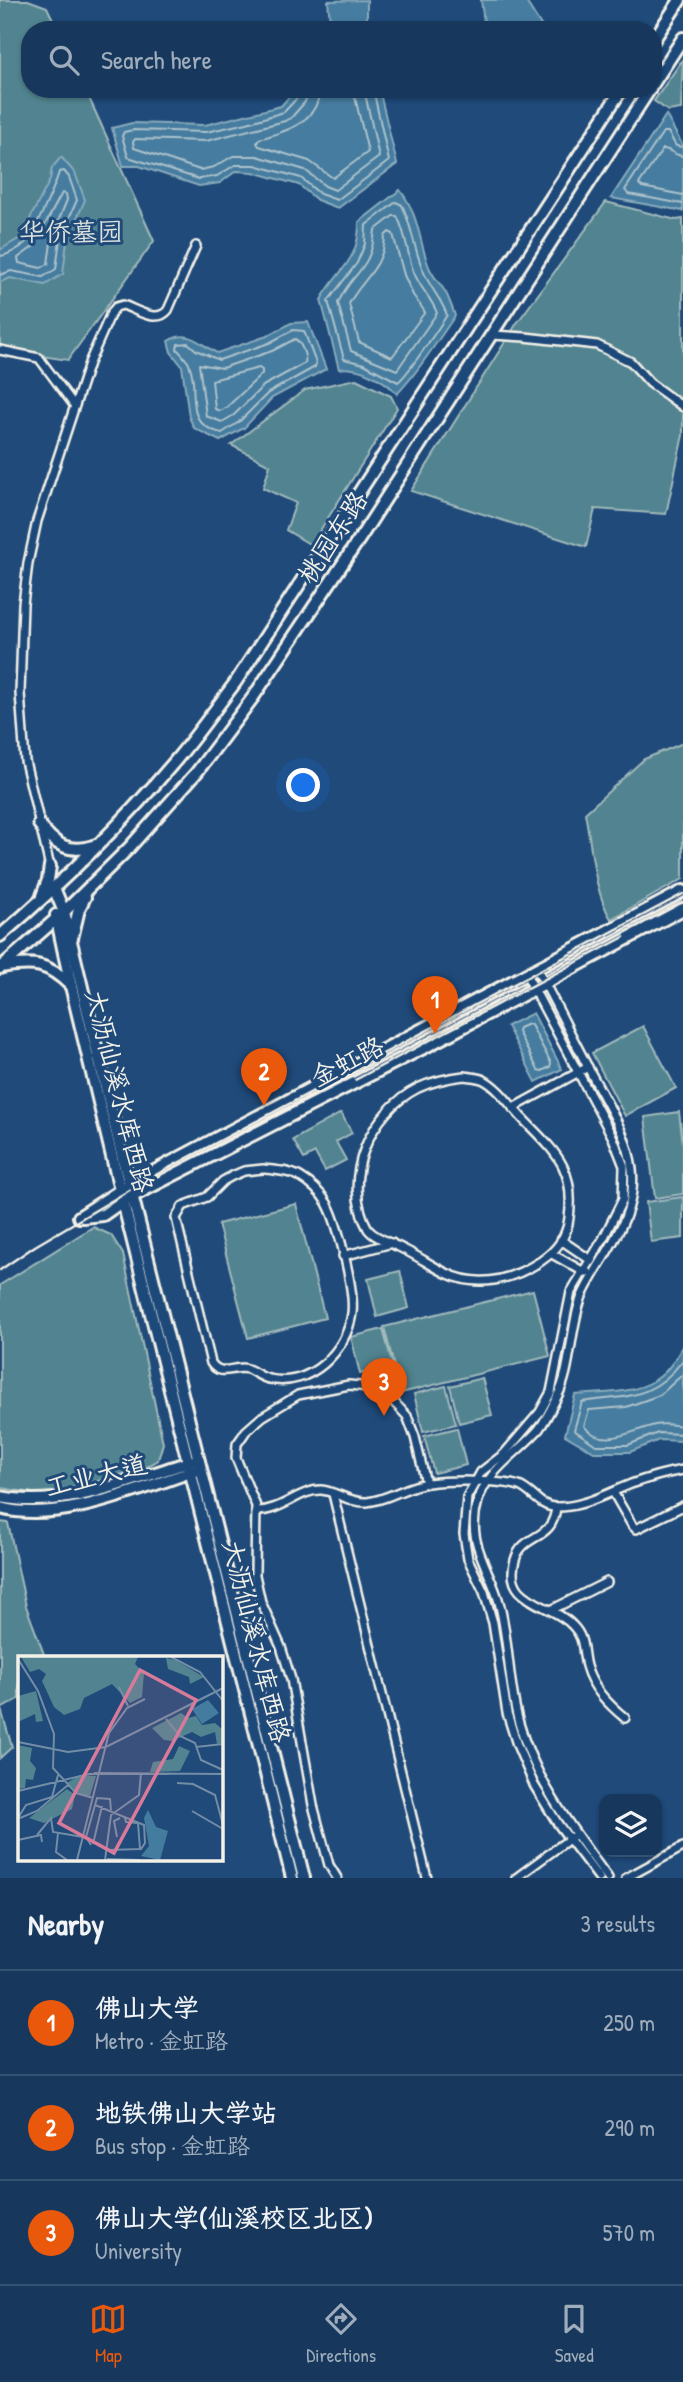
<!DOCTYPE html>
<meta charset="utf-8">
<style>
body{margin:0;font-family:"Patrick Hand","LXGW WenKai TC",sans-serif;background:#244365;color:#f1f3f6}
.controls{position:absolute;right:21px;bottom:21px;display:grid;overflow:hidden;border-radius:14px;box-shadow:0 2px 5px #0004}
.controls button{width:63px;height:63px;display:grid;place-items:center;padding:0;border:0;border-bottom:2px solid #365272;background:#17385c;color:#f1f3f6;font:35px sans-serif}
.you{position:absolute;left:304px;top:786px;width:24px;height:24px;margin:-18px;border:5px solid #fff;border-radius:50%;background:#1a73e8;box-shadow:0 0 0 10px #1a73e833}
.badge{display:grid;place-items:center;width:46px;height:46px;border-radius:50%;background:#ea580c;color:#fff;font-size:23px;font-weight:700}
.pin{position:absolute;translate:-50% -58px;filter:drop-shadow(0 2px 4px #0008)}
.pin::after{content:'';position:absolute;top:37px;width:24px;height:21px;background:inherit;clip-path:polygon(0 0,100% 0,50% 100%)}
.list{margin:0;padding:0;list-style:none}
h2{display:flex;justify-content:space-between;align-items:center;height:91px;margin:0;padding:0 28px;font-size:30px}
h2 small{font-size:23px;font-weight:400;color:#9eacbb}
.list li{display:grid;grid-template-columns:46px 1fr auto;gap:21px;align-items:center;box-sizing:border-box;height:105px;padding:0 28px;border-top:2px solid #365272}
.list b{display:block;font-size:26px;white-space:nowrap}
.list p{margin:0;font-size:23px;white-space:nowrap;color:#9eacbb}
.list em{font-size:23px;font-style:normal;color:#9eacbb}
.icon{flex:none;width:38px;height:38px;fill:none;stroke:currentColor;stroke-width:2;stroke-linecap:round;stroke-linejoin:round}
.map{position:relative;flex:none;width:683px;height:1878px;overflow:hidden}
.search{position:absolute;background:#17385c;box-shadow:0 2px 5px #0004;left:21px;right:21px;top:21px;height:77px;display:flex;align-items:center;gap:18px;box-sizing:border-box;padding:0 24px;border-radius:28px;color:#9eacbb;font-size:26px}
.sheet{height:406px;background:#17385c}
nav{display:flex;justify-content:space-around;align-items:center;box-sizing:border-box;height:98px;border-top:2px solid #365272;background:#17385c;font-size:19px;color:#9eacbb}
nav a{display:grid;justify-items:center;gap:4px}
nav .on{color:#ea580c}
.map>svg:first-child{display:block}
.green{fill:#518490;stroke:#a2babc;stroke-width:2}
.water{fill:#447c9f;stroke:#8aabbc;stroke-width:2}
.lines{fill:none;stroke-linecap:round;stroke-linejoin:round}
.shore{stroke:#aec2cb;stroke-width:2}
.street-casing{stroke:#f4f1e8;stroke-width:12}
.secondary-casing{stroke:#f4f1e8;stroke-width:16}
.street{stroke:#1f4a7a;stroke-width:7}
.secondary{stroke:#1f4a7a;stroke-width:10}
.rail{stroke:#f4f1e8;stroke-width:2.5}
.labels{text-anchor:middle;dominant-baseline:central;stroke-width:6;stroke-linejoin:round;paint-order:stroke}
.park-label{font-size:26px;fill:#dce1db;stroke:#1f4a7a}
.street-label{font-size:26px;fill:#f4f1e8;stroke:#1f4a7a}
.inset-road{fill:none;stroke:#748da6;stroke-width:2}
.view{fill:#d87a9a;fill-opacity:0.15;stroke:#d87a9a;stroke-width:3.5}
.inset-edge{fill:none;stroke:#f4f1e8;stroke-width:3.5}
</style>
<div class="map">
<svg width="683" height="1878" viewBox="0 0 683 1878">
<rect width="100%" height="100%" fill="#1f4a7a"/>
<filter id="ink" filterUnits="userSpaceOnUse"><feTurbulence type="fractalNoise" baseFrequency=".0143" numOctaves="2"/><feDisplacementMap in="SourceGraphic" scale="14" xChannelSelector="R" yChannelSelector="G"/><feConvolveMatrix kernelMatrix="1 2 1 2 8 2 1 2 1" color-interpolation-filters="sRGB"/></filter>
<g filter="url(#ink)">
<g class="green">
<path d="M 0,0 L 28,0 L 47,7 L 58,30 L 30,30 L 30,89 L 85,89 L 154,241 L 68,360 L 0,350 Z"/>
<path d="M 683,59 L 681,109 L 668,111 L 654,101 Z"/>
<path d="M 606,202 L 676,220 L 683,219 L 683,435 L 666,514 L 595,509 L 586,547 L 411,491 L 517,323 Z"/>
<path d="M 356,379 L 391,396 L 397,408 L 311,545 L 286,530 L 296,503 L 263,488 L 270,465 L 231,445 L 305,390 Z"/>
<path d="M 683,743 L 683,879 L 611,919 C 593,889 592,847 585,813 L 644,759 Z"/>
<path d="M 643,1026 L 676,1088 L 625,1116 L 592,1053 Z"/>
<path d="M 679,1112 L 683,1144 L 683,1194 L 655,1198 L 645,1117 Z"/>
<path d="M 341,1113 L 352,1133 L 336,1142 L 346,1160 L 325,1171 L 315,1153 L 304,1159 L 293,1140 Z"/>
<path d="M 683,1197 L 683,1238 L 651,1242 L 646,1202 Z"/>
<path d="M 296,1204 L 325,1318 L 248,1338 L 218,1224 Z"/>
<path d="M 93,1227 L 111,1235 L 123,1254 L 163,1443 L 158,1460 L 145,1468 L 47,1495 L 0,1488 L 0,1285 Z"/>
<path d="M 400,1271 L 409,1308 L 377,1317 L 368,1279 Z"/>
<path d="M 533,1290 L 550,1356 L 401,1393 L 384,1327 Z"/>
<path d="M 383,1329 L 393,1366 L 360,1374 L 351,1337 Z"/>
<path d="M 482,1378 L 492,1415 L 459,1423 L 450,1386 Z"/>
<path d="M 446,1386 L 456,1424 L 423,1432 L 414,1394 Z"/>
<path d="M 457,1428 L 466,1465 L 434,1473 L 424,1436 Z"/>
<path d="M 0,1522 L 8,1523 L 26,1606 L 45,1657 L 19,1658 L 19,1699 L 1,1709 L 12,1747 L 0,1758 Z"/>
</g>
<g class="water">
<path d="M 367,0 L 367,30 L 327,30 L 330,21 L 328,1 Z"/>
<path d="M 481,0 L 525,0 L 544,30 L 485,30 Z"/>
<path d="M 296,89 L 379,89 L 397,164 L 338,208 L 317,200 L 299,185 L 253,172 L 236,171 L 220,183 L 199,186 L 139,166 L 123,166 L 112,128 L 132,123 L 205,125 L 281,106 Z"/>
<path d="M 666,115 L 683,146 L 683,211 L 611,198 Z"/>
<path d="M 61,157 L 75,173 L 85,200 L 67,241 L 63,274 L 45,285 L 10,278 L 0,282 L 0,250 L 20,238 L 50,180 L 52,168 Z"/>
<path d="M 400,190 C 419,214 419,241 429,267 C 434,279 442,285 447,295 C 450,302 453,309 455,316 C 437,341 418,373 397,394 C 386,380 357,365 339,369 L 321,300 C 339,268 359,262 359,222 Z"/>
<path d="M 308,322 L 326,369 L 272,398 L 244,428 L 220,441 L 194,428 L 189,417 L 182,366 L 171,352 L 168,341 C 189,328 199,344 217,353 L 267,336 L 291,323 Z"/>
<path d="M 533,1013 L 562,1069 L 536,1082 L 507,1026 Z"/>
<path d="M 683,1346 L 683,1441 L 659,1440 L 630,1452 L 594,1452 L 565,1435 L 575,1395 C 599,1393 635,1394 655,1380 C 667,1373 676,1358 683,1346 Z"/>
</g>
<g class="lines">
<g class="shore">
<path d="M 300,89 L 299,96 L 284,112 L 247,123 L 206,132 L 133,130 L 124,132 L 122,136 L 128,157 L 199,179 L 217,176 L 235,165 L 255,165 L 301,178 L 320,194 L 337,200 L 389,161 L 373,89"/>
<path d="M 309,89 L 305,102 L 291,118 L 285,121 L 206,141 L 135,139 L 133,142 L 134,148 L 200,170 L 214,167 L 233,156 L 257,156 L 305,170 L 325,186 L 335,190 L 379,157 L 364,89"/>
<path d="M 320,89 C 318,123 285,132 259,139 L 257,143 L 259,146 L 309,161 L 333,178 L 368,152 L 353,89"/>
<path d="M 683,147 L 676,146 L 668,132 L 663,132 L 625,190 L 628,194 L 683,204"/>
<path d="M 683,156 C 675,156 669,148 663,149 L 639,184 L 642,187 L 683,195"/>
<path d="M 62,193 L 66,194 L 67,200 L 52,236 L 48,264 L 41,268 L 19,263 L 18,258 L 33,247 Z"/>
<path d="M 396,202 L 402,205 C 412,226 414,249 423,270 C 429,287 441,298 447,315 C 440,326 406,377 398,382 L 364,364 L 344,359 L 328,301 L 357,263 L 365,244 L 366,225 Z"/>
<path d="M 393,216 L 397,216 C 406,233 407,252 413,270 C 418,286 431,297 437,313 L 397,370 L 351,351 L 338,303 C 352,271 371,272 375,230 Z"/>
<path d="M 389,232 L 393,234 L 404,275 L 413,295 L 425,312 L 392,357 L 359,342 L 349,304 C 362,279 384,268 385,236 Z"/>
<path d="M 0,256 C 8,255 19,249 25,243 C 34,234 55,186 59,172 L 64,171 L 69,177 L 77,200 L 60,239 L 56,269 L 43,277 L 11,271 L 0,275"/>
<path d="M 293,330 L 304,331 L 316,363 L 315,367 L 268,393 L 239,422 L 222,433 C 179,423 202,390 188,362 C 185,358 181,353 177,349 L 178,344 L 188,343 L 196,350 L 219,360 L 269,343 Z"/>
<path d="M 295,339 C 301,342 307,357 305,363 L 263,386 L 234,415 L 222,422 L 206,416 L 199,364 L 222,368 L 272,351 Z"/>
<path d="M 259,368 L 262,370 L 262,374 L 227,407 L 220,411 L 215,409 L 212,380 Z"/>
<path d="M 528,1024 L 531,1025 L 551,1063 L 550,1067 L 542,1071 L 538,1070 L 518,1032 L 519,1028 Z"/>
<path d="M 683,1360 C 652,1401 627,1395 582,1402 L 574,1430 L 596,1445 L 628,1445 L 658,1433 L 683,1434"/>
<path d="M 683,1374 L 660,1395 L 626,1407 L 589,1410 L 584,1426 C 603,1450 633,1430 655,1425 C 664,1423 674,1425 683,1426"/>
</g>
<g class="street-casing">
<g id="street">
<path d="M 491,335 L 525,337 L 597,345 L 631,362 L 650,383 L 683,407"/>
<path d="M 0,350 L 39,358 L 74,405"/>
<path d="M 50,867 L 25,761 L 20,693 L 23,604 L 28,563 L 37,521 L 89,363 L 111,313 L 116,307 L 123,305 C 137,310 157,324 168,310 L 196,246"/>
<path d="M 537,969 C 556,1004 574,1041 593,1077 C 608,1105 628,1136 632,1169 C 638,1219 603,1252 583,1294 C 570,1323 572,1370 557,1397 C 552,1407 546,1420 539,1429 C 519,1452 487,1470 478,1501 C 465,1542 489,1566 499,1602 C 509,1639 508,1685 519,1723 C 535,1781 573,1830 608,1878"/>
<path d="M 526,974 L 613,1138 L 624,1166 L 623,1199 L 603,1239 L 571,1292 L 551,1392 L 540,1412 L 504,1454 L 481,1472 L 467,1497 L 464,1534 L 468,1559 L 484,1592 L 493,1623 L 507,1713 L 517,1745 L 534,1785 L 558,1824 L 599,1878"/>
<path d="M 464,1076 C 470,1077 479,1077 484,1080 C 499,1088 511,1106 522,1118 C 554,1151 576,1167 569,1218 C 567,1236 556,1251 541,1261 C 513,1279 479,1289 446,1273 C 432,1266 419,1257 405,1250 C 394,1244 374,1238 368,1229 C 340,1179 370,1112 418,1088 C 433,1081 447,1078 464,1076 Z"/>
<path d="M 513,1108 L 588,1067"/>
<path d="M 263,1169 C 275,1170 290,1171 300,1177 C 310,1183 321,1193 327,1203 C 338,1223 355,1291 352,1313 C 347,1351 310,1388 269,1379 C 262,1378 256,1373 250,1370 C 236,1363 222,1379 211,1363 L 176,1218 L 183,1206 L 207,1197 L 223,1181 L 232,1176 L 244,1171 Z"/>
<path d="M 561,1240 L 592,1261"/>
<path d="M 552,1254 L 584,1272 L 588,1272"/>
<path d="M 343,1256 L 392,1243"/>
<path d="M 613,1492 L 632,1525 L 636,1529 L 683,1506"/>
<path d="M 333,1494 L 427,1878"/>
<path d="M 556,1507 C 553,1542 523,1532 515,1560 C 502,1603 553,1603 573,1626 C 585,1638 582,1651 586,1666 C 592,1688 608,1704 625,1718"/>
<path d="M 256,1511 C 280,1512 301,1489 321,1490 C 336,1491 349,1503 367,1502 C 389,1500 407,1485 428,1483 C 448,1480 501,1480 519,1486 C 532,1491 540,1507 555,1507 C 582,1508 608,1493 631,1484 C 648,1478 665,1473 683,1470"/>
<path d="M 551,1610 L 607,1582"/>
<path d="M 337,1878 L 329,1865 L 313,1805 L 291,1679 L 281,1647 L 261,1602 L 255,1575 L 256,1506 L 236,1458 L 237,1444 L 246,1431 L 262,1417 L 298,1395 L 349,1385 L 369,1387 L 391,1399 L 407,1416 L 415,1437 L 426,1483"/>
<path d="M 516,1878 L 572,1837"/>
<path d="M 626,1878 L 683,1847"/>
</g>
</g>
<g class="secondary-casing">
<g id="secondary">
<path d="M 653,41 L 680,0"/>
<path d="M 653,84 L 683,38"/>
<path d="M 39,824 C 54,845 70,855 96,845"/>
<path d="M 54,888 L 64,912 L 124,1163 L 304,1878"/>
<path d="M 42,896 L 48,880 L 50,866"/>
<path d="M 56,915 L 71,986 L 120,1190 L 292,1878"/>
<path d="M 0,936 C 63,882 122,824 176,760 C 197,735 216,708 235,683 L 622,89"/>
<path d="M 72,938 L 79,909 L 85,897"/>
<path d="M 1,967 C 34,962 47,962 71,986"/>
<path d="M 0,968 L 64,912 L 129,848 L 197,772 L 254,696 L 360,538 L 650,89"/>
<path d="M 79,1217 L 130,1184 L 683,891"/>
<path d="M 83,1217 L 103,1215 L 123,1201 L 429,1045 L 683,909"/>
<path d="M 0,1497 C 66,1510 131,1479 193,1461"/>
<path d="M 0,1508 C 60,1524 139,1489 197,1470"/>
</g>
</g>
<use href="#street" class="street"/>
<use href="#secondary" class="secondary"/>
<g class="rail">
<path d="M 355,1080 L 624,937"/>
<path d="M 0,1270 L 35,1246 L 150,1178 L 683,894"/>
</g>
</g>
</g>
<g class="labels">
<g class="park-label">
<text x="71" y="231">华侨墓园</text>
</g>
<g class="street-label">
<text transform="translate(332 537) rotate(-57)">桃园东路</text>
<text transform="translate(347 1061) rotate(-27)">金虹路</text>
<text transform="translate(120 1091) rotate(76)">大沥仙溪水库西路</text>
<text transform="translate(96 1475) rotate(-14)">工业大道</text>
<text transform="translate(257 1641) rotate(76)">大沥仙溪水库西路</text>
</g>
</g>
<g transform="translate(18 1656)">
<rect width="205" height="205" fill="#1f4a7a"/>
<path d="M 3,1 L 120,1 L 117,8 L 126,17 L 124,41 L 112,47 L 94,28 L 66,42 L 62,53 L 46,59 L 36,51 L 24,25 L 28,18 L 21,13 L 12,16 ZM 148,2 L 157,4 L 186,21 L 172,28 L 171,21 L 150,13 ZM 18,35 L 25,65 L 18,66 L 17,58 L 0,66 L 0,40 ZM 163,57 L 170,62 L 178,60 L 184,69 L 197,67 L 205,74 L 205,87 L 199,88 L 197,76 L 183,81 L 174,76 L 154,85 L 146,84 L 134,72 ZM 0,89 L 14,92 L 12,105 L 18,112 L 15,124 L 8,123 L 7,132 L 0,133 ZM 161,90 L 172,95 L 162,115 L 132,116 L 135,106 L 155,103 ZM 62,119 L 78,120 L 72,140 L 61,138 L 49,127 ZM 49,133 L 57,139 L 54,153 L 26,167 L 11,162 Z" fill="#518490"/>
<path d="M 190,44 L 201,57 L 184,68 L 174,53 ZM 130,154 L 138,171 L 150,175 L 142,204 L 123,200 L 131,190 L 126,162 Z" fill="#447c9f"/>
<path class="inset-road" d="M 153,1 L 182,16 L 205,45M 0,3 L 20,35 L 36,78 L 35,112 L 58,137 L 75,142M 101,31 L 110,50M 148,63 L 162,80 L 177,87 L 183,104 L 205,114M 0,86 L 50,96 L 88,91 L 205,32M 178,91 L 205,88M 76,117 L 205,118M 159,127 L 175,128 L 197,139 L 205,169M 0,135 L 71,118 L 151,118M 77,149 L 126,169 L 127,187 L 123,193 L 89,194M 174,155 L 205,173M 0,162 L 8,149 L 34,141 L 40,119M 2,162 L 19,155 L 50,129M 107,162 L 108,166 L 120,167 L 122,193M 40,177 L 38,196 L 49,204M 19,179 L 33,162 L 35,176 L 65,181M 99,181 L 96,165 L 102,162M 0,184 L 23,179 L 24,186M 75,188 L 84,150M 73,189 L 68,181 L 79,142 L 92,143 L 93,154M 89,203 L 122,204M 59,204 L 91,77 L 109,52 L 127,43M 87,204 L 93,159 L 121,139 L 123,117"/>
<path class="view" d="M 122,14 L 178,44 L 96,197 L 41,167 Z"/>
<rect width="205" height="205" class="inset-edge"/>
</g>
</svg>
<div class="controls">
<button><svg class="icon" aria-label="layers" viewBox="0 0 24 24"><path d="M12 4l9 5-9 5-9-5zM3 14l9 5 9-5"/></svg></button>
</div>
<div class="you"></div>
<div class="pin badge" style="left:435px;top:1034px">1</div>
<div class="pin badge" style="left:264px;top:1106px">2</div>
<div class="pin badge" style="left:384px;top:1416px">3</div>
<div class="search"><svg class="icon" aria-label="search" viewBox="0 0 24 24"><circle cx="10" cy="10" r="6"/><path d="M15 15l6 6"/></svg>Search here</div>
</div>
<section class="sheet">
<h2>Nearby<small>3 results</small></h2>
<ul class="list">
<li><span class="badge">1</span><div><b>佛山大学</b><p>Metro · 金虹路</p></div><em>250 m</em></li>
<li><span class="badge">2</span><div><b>地铁佛山大学站</b><p>Bus stop · 金虹路</p></div><em>290 m</em></li>
<li><span class="badge">3</span><div><b>佛山大学(仙溪校区北区)</b><p>University</p></div><em>570 m</em></li>
</ul>
</section>
<nav>
<a class="on"><svg class="icon" aria-label="map" viewBox="0 0 24 24"><path d="M3 6l6-2 6 2 6-2v14l-6 2-6-2-6 2zM9 4v14M15 6v14"/></svg>Map</a>
<a><svg class="icon" aria-label="directions" viewBox="0 0 24 24"><path d="M12 3l9 9-9 9-9-9zM9 14v-3h6M13 9l2 2-2 2"/></svg>Directions</a>
<a><svg class="icon" aria-label="saved" viewBox="0 0 24 24"><path d="M7 4h10v16l-5-4-5 4z"/></svg>Saved</a>
</nav>
